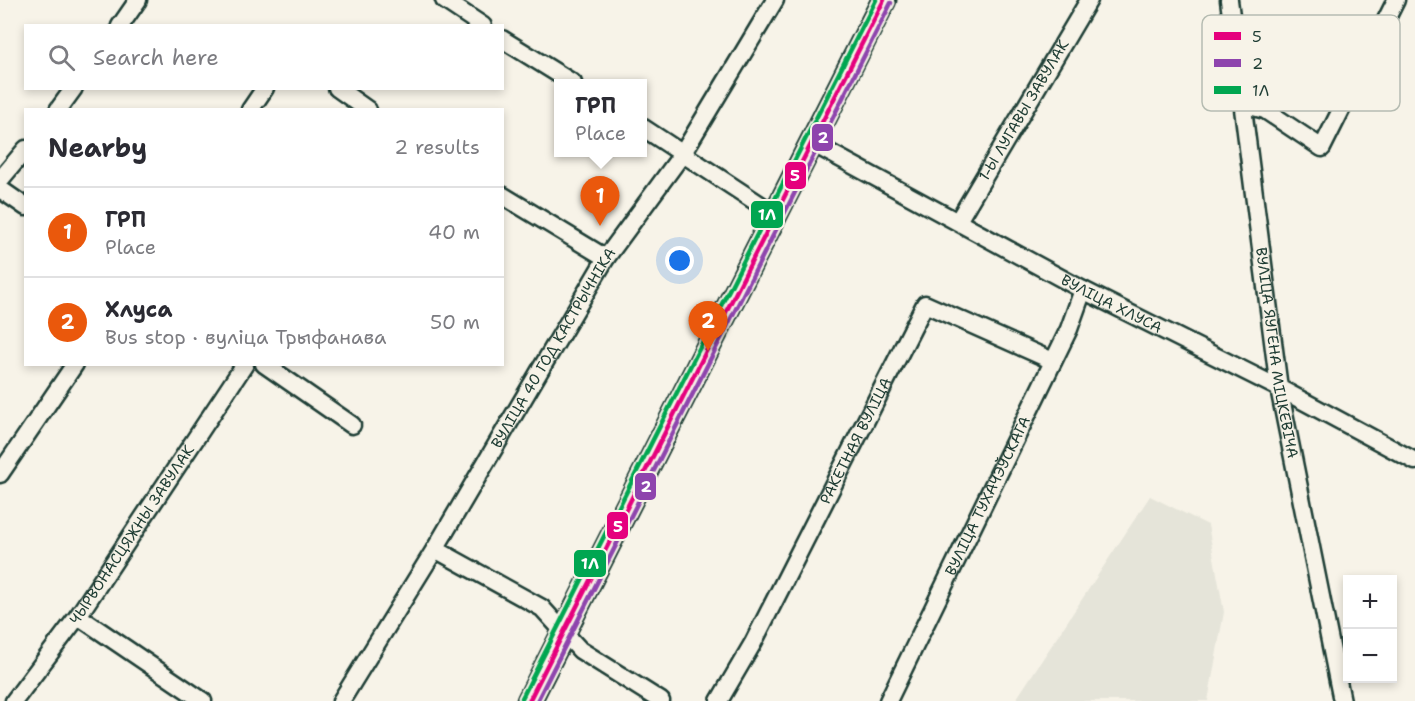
<!DOCTYPE html>
<meta charset="utf-8">
<style>
body{margin:0;font-family:"Shantell Sans",sans-serif;background:#f7f7f7;color:#2b2b33}
.controls{position:absolute;right:18px;bottom:18px;display:grid;overflow:hidden;border-radius:0px;box-shadow:0 3px 9px #0003}
.controls button{width:54px;height:54px;display:grid;place-items:center;padding:0;border:0;border-bottom:2px solid #e1e1e2;background:#fff;color:#2b2b33;font:30px sans-serif}
.you{position:absolute;left:680px;top:261px;width:21px;height:21px;margin:-15px;border:4px solid #fff;border-radius:50%;background:#1a73e8;box-shadow:0 0 0 9px #1a73e833}
.badge{display:grid;place-items:center;width:39px;height:39px;border-radius:50%;background:#ea580c;color:#fff;font-size:20px;font-weight:700}
.pin{position:absolute;translate:-50% -50px;filter:drop-shadow(0 2px 3px #0008)}
.pin::after{content:'';position:absolute;top:32px;width:21px;height:18px;background:inherit;clip-path:polygon(0 0,100% 0,50% 100%)}
.popup{position:absolute;left:554px;top:79px;width:93px;height:78px;box-sizing:border-box;display:grid;place-content:center;border-radius:0px;background:#fff;filter:drop-shadow(0 2px 4px #0005);font-size:20px;white-space:nowrap;color:#7c7c81}
.popup b{font-size:22px;color:#2b2b33}
.popup::after{content:'';position:absolute;left:50%;top:100%;margin-left:-12px;border:12px solid transparent;border-top-color:#fff}
.list{margin:0;padding:0;list-style:none}
h2{display:flex;justify-content:space-between;align-items:center;height:78px;margin:0;padding:0 24px;font-size:26px}
h2 small{font-size:20px;font-weight:400;color:#7c7c81}
.list li{display:grid;grid-template-columns:39px 1fr auto;gap:18px;align-items:center;box-sizing:border-box;height:90px;padding:0 24px;border-top:2px solid #e1e1e2}
.list b{display:block;font-size:22px;white-space:nowrap}
.list p{margin:0;font-size:20px;white-space:nowrap;color:#7c7c81}
.list em{font-size:20px;font-style:normal;color:#7c7c81}
.icon{flex:none;width:33px;height:33px;fill:none;stroke:currentColor;stroke-width:2;stroke-linecap:round;stroke-linejoin:round}
.map{position:relative;flex:none;width:1415px;height:701px;overflow:hidden}
.search{position:absolute;background:#fff;box-shadow:0 3px 9px #0003;left:24px;top:24px;width:480px;height:66px;display:flex;align-items:center;gap:15px;box-sizing:border-box;padding:0 21px;border-radius:0px;color:#7c7c81;font-size:22px}
.panel{position:absolute;background:#fff;box-shadow:0 3px 9px #0003;left:24px;top:108px;width:480px;height:258px;border-radius:0px}
.map>svg:first-child{display:block}
.built{fill:#e5e4d9}
.lines{fill:none;stroke-linecap:round;stroke-linejoin:round}
.street-casing{stroke:#1f3d34;stroke-width:21}
.secondary-casing{stroke:#1f3d34;stroke-width:27}
.street{stroke:#f7f3e8;stroke-width:16}
.secondary{stroke:#f7f3e8;stroke-width:22}
.bus-1-casing{stroke:#f7f3e8;stroke-width:9}
.bus-2-casing{stroke:#f7f3e8;stroke-width:9}
.bus-3-casing{stroke:#f7f3e8;stroke-width:9}
.bus-1{stroke:#e5007d;stroke-width:4.5}
.bus-2{stroke:#8e44ad;stroke-width:4.5}
.bus-3{stroke:#00a651;stroke-width:4.5}
.labels{text-anchor:middle;dominant-baseline:central;stroke-width:4.5;stroke-linejoin:round;paint-order:stroke}
.street-label{font-size:15px;fill:#1f3d34;stroke:#f7f3e8}
.key{fill:#f7f3e8;stroke:#b6bcb2;stroke-width:1.5}
.key-label{font-size:16px;fill:#1f3d34}
.line-badge{stroke:#f7f3e8;stroke-width:2}
.badge-label{font-size:16px;text-anchor:middle;font-weight:bold;fill:#fff}
</style>
<div class="map">
<svg width="1415" height="701" viewBox="0 0 1415 701">
<rect width="100%" height="100%" fill="#f7f3e8"/>
<filter id="ink" filterUnits="userSpaceOnUse"><feTurbulence type="fractalNoise" baseFrequency=".0167" numOctaves="2"/><feDisplacementMap in="SourceGraphic" scale="12" xChannelSelector="R" yChannelSelector="G"/><feConvolveMatrix kernelMatrix="1 2 1 2 8 2 1 2 1" color-interpolation-filters="sRGB"/></filter>
<g filter="url(#ink)">
<path class="built" d="M 1150,496 L 1208,525 L 1224,612 L 1208,701 L 1015,701 Z"/>
<g class="lines">
<g class="street-casing">
<g id="street">
<path d="M 444,0 L 483,26"/>
<path id="s1" d="M 1229,0 L 1279,388 L 1342,701"/>
<path d="M 120,26 L 138,0"/>
<path d="M 502,39 L 573,83"/>
<path d="M 337,88 L 368,110"/>
<path d="M 1242,104 L 1265,110 L 1322,148 L 1396,0"/>
<path d="M 58,110 L 74,88"/>
<path d="M 250,110 L 265,88"/>
<path d="M 642,127 L 776,215"/>
<path id="s2" d="M 812,143 L 1083,290 L 1279,388 L 1415,461"/>
<path d="M 0,180 L 26,149"/>
<path d="M 0,189 L 26,207"/>
<path d="M 502,195 L 606,258"/>
<path id="s3" d="M 958,221 L 1089,0"/>
<path d="M 264,364 L 352,425"/>
<path d="M 0,474 L 75,364"/>
<path d="M 435,549 L 542,608 L 580,650 L 661,701"/>
<path d="M 78,616 L 203,701"/>
<path id="s4" d="M 14,701 L 78,616 L 245,364"/>
<path id="s5" d="M 341,701 L 435,549 L 606,258 L 683,153 L 775,0"/>
<path id="s6" d="M 719,701 L 753,643 L 925,304 L 1053,361"/>
<path id="s7" d="M 888,701 L 1069,329 L 1083,290"/>
</g>
</g>
<g class="secondary-casing">
<path id="secondary" d="M 529,701 L 884,0"/>
</g>
<use href="#street" class="street"/>
<use href="#secondary" class="secondary"/>
<g class="bus-1-casing">
<path id="bus-1" d="M 529,701 L 884,0"/>
</g>
<g class="bus-2-casing">
<path id="bus-2" d="M 537,701 L 891,3"/>
</g>
<g class="bus-3-casing">
<path id="bus-3" d="M 522,698 L 876,0"/>
</g>
<use href="#bus-1" class="bus-1"/>
<use href="#bus-2" class="bus-2"/>
<use href="#bus-3" class="bus-3"/>
</g>
</g>
<g class="labels">
<g class="street-label">
<text stroke="none"><textPath href="#s3" startOffset="129">1-Ы ЛУГАВЫ ЗАВУЛАК</textPath></text>
<text stroke="none"><textPath href="#s2" startOffset="340">ВУЛІЦА ХЛУСА</textPath></text>
<text stroke="none"><textPath href="#s5" startOffset="412">ВУЛІЦА 40 ГОД КАСТРЫЧНІКА</textPath></text>
<text stroke="none"><textPath href="#s1" startOffset="356">ВУЛІЦА ЯЎГЕНА МІЦКЕВІЧА</textPath></text>
<text stroke="none"><textPath href="#s6" startOffset="294">РАКЕТНАЯ ВУЛІЦА</textPath></text>
<text stroke="none"><textPath href="#s7" startOffset="228">ВУЛІЦА ТУХАЧЭЎСКАГА</textPath></text>
<text stroke="none"><textPath href="#s4" startOffset="204">ЧЫРВОНАСЦЯЖНЫ ЗАВУЛАК</textPath></text>
</g>
</g>
<rect x="1202" y="15" width="198" height="96" rx="9" class="key"/>
<rect x="1214" y="32" width="27" height="8" fill="#e5007d"/>
<rect x="1214" y="59" width="27" height="8" fill="#8e44ad"/>
<rect x="1214" y="86" width="27" height="8" fill="#00a651"/>
<g class="key-label">
<text x="1252" y="42">5</text>
<text x="1252" y="69">2</text>
<text x="1252" y="96">1Л</text>
</g>
<g class="line-badge">
<rect x="811" y="123" width="23" height="29" rx="6" fill="#8e44ad"/>
<rect x="784" y="161" width="23" height="29" rx="6" fill="#e5007d"/>
<rect x="750" y="200" width="34" height="29" rx="6" fill="#00a651"/>
<rect x="634" y="472" width="23" height="29" rx="6" fill="#8e44ad"/>
<rect x="606" y="511" width="23" height="29" rx="6" fill="#e5007d"/>
<rect x="573" y="549" width="34" height="29" rx="6" fill="#00a651"/>
</g>
<g class="badge-label">
<text x="823" y="143">2</text>
<text x="795" y="181">5</text>
<text x="767" y="220">1Л</text>
<text x="646" y="492">2</text>
<text x="618" y="532">5</text>
<text x="590" y="569">1Л</text>
</g>
</svg>
<div class="controls">
<button>+</button>
<button>−</button>
</div>
<div class="you"></div>
<div class="pin badge" style="left:600px;top:226px">1</div>
<div class="popup"><b>ГРП</b>Place</div>
<div class="pin badge" style="left:708px;top:351px">2</div>
<div class="search"><svg class="icon" aria-label="search" viewBox="0 0 24 24"><circle cx="10" cy="10" r="6"/><path d="M15 15l6 6"/></svg>Search here</div>
<section class="panel">
<h2>Nearby<small>2 results</small></h2>
<ul class="list">
<li><span class="badge">1</span><div><b>ГРП</b><p>Place</p></div><em>40 m</em></li>
<li><span class="badge">2</span><div><b>Хлуса</b><p>Bus stop · вуліца Трыфанава</p></div><em>50 m</em></li>
</ul>
</section>
</div>
